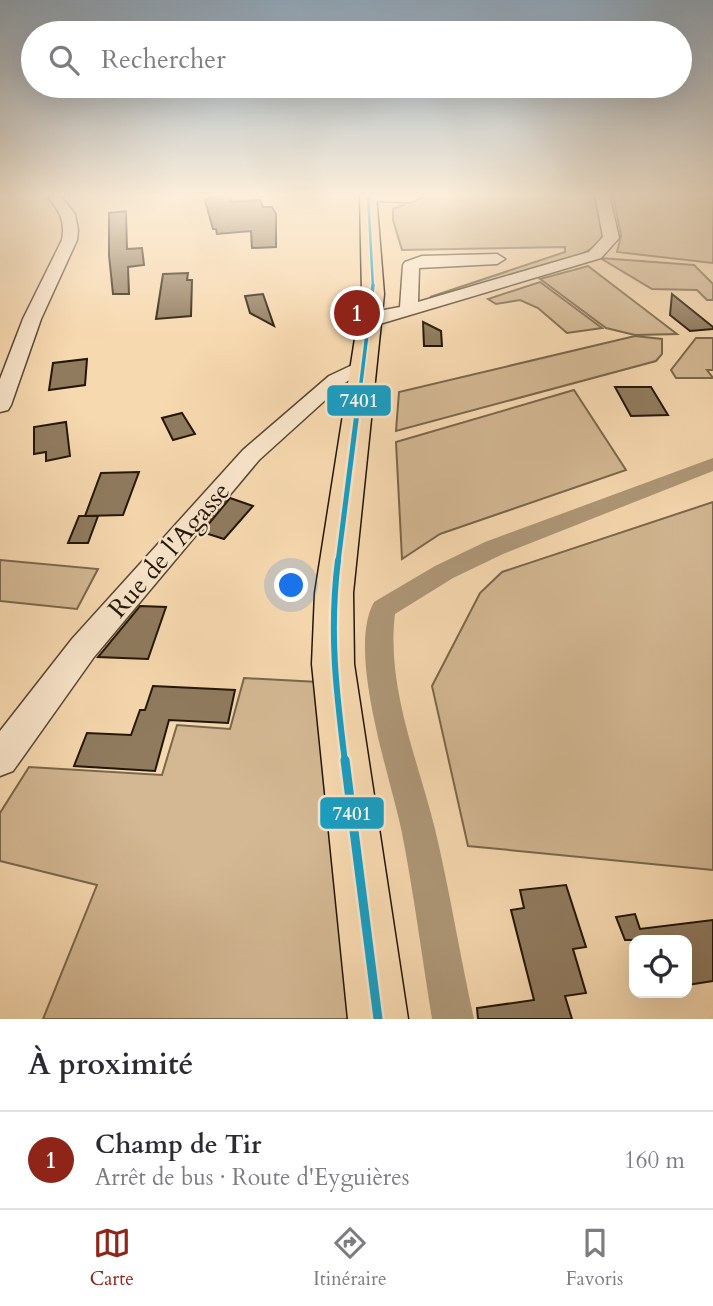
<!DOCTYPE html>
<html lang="fr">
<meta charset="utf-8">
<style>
body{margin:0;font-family:Cardo,serif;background:#f2f2f3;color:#2b2b33}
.controls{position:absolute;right:21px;bottom:21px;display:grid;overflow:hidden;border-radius:14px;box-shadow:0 7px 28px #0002}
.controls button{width:63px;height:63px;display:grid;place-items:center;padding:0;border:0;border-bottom:2px solid #e1e1e2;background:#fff;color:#2b2b33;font:35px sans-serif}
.you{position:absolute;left:292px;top:586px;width:24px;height:24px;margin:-18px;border:5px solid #fff;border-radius:50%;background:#1a73e8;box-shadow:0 0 0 10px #1a73e833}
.badge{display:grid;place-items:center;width:46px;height:46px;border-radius:50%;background:#8f2418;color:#fff;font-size:23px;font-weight:700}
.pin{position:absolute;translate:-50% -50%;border:4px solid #fff;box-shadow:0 2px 7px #0006}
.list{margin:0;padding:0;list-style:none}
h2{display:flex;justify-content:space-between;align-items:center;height:91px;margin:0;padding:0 28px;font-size:30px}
h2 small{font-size:23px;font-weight:400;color:#7c7c81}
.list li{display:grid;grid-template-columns:46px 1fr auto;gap:21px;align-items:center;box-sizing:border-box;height:98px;padding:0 28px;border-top:2px solid #e1e1e2}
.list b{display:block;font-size:26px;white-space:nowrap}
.list p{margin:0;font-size:23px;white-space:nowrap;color:#7c7c81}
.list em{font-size:23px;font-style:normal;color:#7c7c81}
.icon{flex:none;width:38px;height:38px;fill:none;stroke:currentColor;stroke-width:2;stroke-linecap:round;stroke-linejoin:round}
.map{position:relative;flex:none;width:713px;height:1019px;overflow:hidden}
.search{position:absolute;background:#fff;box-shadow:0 7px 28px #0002;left:21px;right:21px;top:21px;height:77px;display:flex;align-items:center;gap:18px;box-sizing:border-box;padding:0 24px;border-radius:38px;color:#7c7c81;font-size:26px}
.sheet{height:189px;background:#fff}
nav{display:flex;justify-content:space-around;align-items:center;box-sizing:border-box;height:98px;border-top:2px solid #e1e1e2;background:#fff;font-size:19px;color:#7c7c81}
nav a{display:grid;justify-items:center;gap:4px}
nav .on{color:#8f2418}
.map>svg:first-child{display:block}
.green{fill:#d3b893;stroke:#7a674d;stroke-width:2}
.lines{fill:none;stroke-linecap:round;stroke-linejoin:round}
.canal{fill:#ae9777;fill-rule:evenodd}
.building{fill:#907b5f;stroke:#211607;stroke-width:2}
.minor-casing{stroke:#564731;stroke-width:3}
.major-casing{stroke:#211607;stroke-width:3}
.minor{fill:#fae6cc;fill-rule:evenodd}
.major{fill:#f7d9b0;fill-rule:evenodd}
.bus-1-far4-casing{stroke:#fae6cc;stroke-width:5}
.bus-1-far3-casing{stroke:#fae6cc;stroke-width:7}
.bus-1-far2-casing{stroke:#fae6cc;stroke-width:10}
.bus-1-far1-casing{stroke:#fae6cc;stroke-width:11}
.bus-1-casing{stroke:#fae6cc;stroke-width:14}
.bus-1-far4{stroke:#189fc4;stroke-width:2.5}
.bus-1-far3{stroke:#189fc4;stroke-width:3.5}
.bus-1-far2{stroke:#189fc4;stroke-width:5}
.bus-1-far1{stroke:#189fc4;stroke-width:6}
.bus-1{stroke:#189fc4;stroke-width:9}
.labels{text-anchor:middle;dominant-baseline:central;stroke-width:5;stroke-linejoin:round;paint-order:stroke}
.street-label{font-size:26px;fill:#211607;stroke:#fae6cc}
.line-badge{stroke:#fae6cc;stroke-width:2.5}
.badge-label{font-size:19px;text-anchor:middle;font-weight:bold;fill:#fff}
</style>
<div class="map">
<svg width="713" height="1019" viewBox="0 0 713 1019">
<rect width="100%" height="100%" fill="#f7d9b0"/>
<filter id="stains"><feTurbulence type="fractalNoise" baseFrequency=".00286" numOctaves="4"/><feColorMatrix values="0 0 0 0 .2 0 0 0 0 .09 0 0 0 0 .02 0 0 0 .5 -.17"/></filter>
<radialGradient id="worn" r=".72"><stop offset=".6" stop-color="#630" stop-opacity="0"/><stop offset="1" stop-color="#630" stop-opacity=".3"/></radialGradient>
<g class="green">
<path d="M 375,194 L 595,194 L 605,239 C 573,267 473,292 430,297 L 565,252 L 565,247 L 402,250 L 393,220 L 393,209 L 406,204 L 408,195 Z"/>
<path d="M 613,194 L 713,194 L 713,263 L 617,252 L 621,236 Z"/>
<path d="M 600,258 L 694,265 L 713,284 L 713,300 L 707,300 L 697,290 L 652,289 Z"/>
<path d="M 588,266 L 677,334 L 635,335 L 606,328 L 540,279 Z"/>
<path d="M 540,282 L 602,328 L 567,333 L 538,308 L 520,300 L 496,304 L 488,299 Z"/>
<path d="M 635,336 L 662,339 L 662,354 L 656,361 L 396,431 L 399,392 Z"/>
<path d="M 696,338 L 713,338 L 713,370 L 707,370 L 713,378 L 676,378 L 671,370 Z"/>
<path d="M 574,390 L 626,470 L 440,534 L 402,559 L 396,442 Z"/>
<path d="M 713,502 L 713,870 L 468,846 L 432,686 L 480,593 L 502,572 Z"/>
<path d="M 0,560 L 98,569 L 77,609 L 0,601 Z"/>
<path d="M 244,678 L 318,682 L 350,1019 L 43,1019 L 97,885 L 0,861 L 0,813 L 29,767 L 162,775 L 177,725 L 230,729 Z"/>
</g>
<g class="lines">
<path class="canal" d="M 713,458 L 713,471 L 503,554 L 453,578 L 395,614 C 386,687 418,760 435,829 C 450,892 460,956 474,1019 L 432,1019 C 422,957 414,895 402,833 C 391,778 346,652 374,602 L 435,566 L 485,542 Z"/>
</g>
<g class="building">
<path d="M 230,195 L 231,202 L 260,200 L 263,207 L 272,207 L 276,214 L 276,247 L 252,248 L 251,231 L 217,234 L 216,229 L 213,229 L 205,200 L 210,199 L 209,197 Z"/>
<path d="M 126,211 L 127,249 L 142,248 L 144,265 L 128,267 L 129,294 L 113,294 L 109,255 L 109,213 Z"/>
<path d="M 188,273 L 187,280 L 192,280 L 191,316 L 156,319 L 163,274 Z"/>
<path d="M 263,294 L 274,326 L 250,313 L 245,296 Z"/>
<path d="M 672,294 L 713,327 L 713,329 L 690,331 L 670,315 Z"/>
<path d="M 423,322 L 441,331 L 442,346 L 424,346 Z"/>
<path d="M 87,359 L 85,385 L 49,390 L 53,363 Z"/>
<path d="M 615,387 L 651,387 L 668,415 L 631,416 Z"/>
<path d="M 182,413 L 195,434 L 173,440 L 162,418 Z"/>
<path d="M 66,422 L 70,456 L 46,461 L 46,452 L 34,454 L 34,427 Z"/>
<path d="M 139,472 L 123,515 L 85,516 L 101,473 Z"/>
<path d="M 230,498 L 253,506 L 224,539 L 202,532 Z"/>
<path d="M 79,516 L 98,516 L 88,543 L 68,543 Z"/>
<path d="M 140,606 L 166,607 L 148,659 L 98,657 Z"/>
<path d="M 153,686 L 235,690 L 228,723 L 169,720 L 155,771 L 74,766 L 87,733 L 131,735 L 140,710 L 145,710 Z"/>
<path d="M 566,885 L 586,947 L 573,949 L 586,993 L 565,996 L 572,1019 L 478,1019 L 477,1008 L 534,1000 L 511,910 L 524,908 L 520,890 Z"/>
<path d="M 635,914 L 640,929 L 713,920 L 713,981 L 687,985 L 687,940 L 625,940 L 616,917 Z"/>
</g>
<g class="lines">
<g class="minor-casing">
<g id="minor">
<path d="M 45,194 L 59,194 L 75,214 L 78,230 L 77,240 L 41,319 L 11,405 L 8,410 L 0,412 L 0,379 L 23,319 L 62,240 C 66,219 58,209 45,194 Z"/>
<path d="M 369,194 L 429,194 L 410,202 L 364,201 L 362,198 Z"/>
<path d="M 595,194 L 609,194 L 619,238 L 601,258 L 383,323 L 369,323 L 360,318 L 363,314 L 400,307 L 403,265 L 405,262 L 422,256 L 497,254 L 505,259 L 497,264 L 419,268 L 418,302 L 589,252 L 603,237 Z"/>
<path d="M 363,360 L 370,362 L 373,366 L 343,384 L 259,460 L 94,657 L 13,771 L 0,776 L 0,731 L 72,639 L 243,450 L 329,376 Z"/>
</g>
</g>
<g class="major-casing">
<path id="major" d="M 360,194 L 376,194 L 384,294 L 353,593 L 354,664 L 408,1019 L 348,1019 L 312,664 L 315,593 L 362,294 Z"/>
</g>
<use href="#minor" class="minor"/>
<use href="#major" class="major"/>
<g class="bus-1-far4-casing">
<path id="bus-1-far4" d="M 368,194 L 373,287"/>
</g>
<g class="bus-1-far3-casing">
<path id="bus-1-far3" d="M 358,407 L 373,285"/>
</g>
<g class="bus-1-far2-casing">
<path id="bus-1-far2" d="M 338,562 L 358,405"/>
</g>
<g class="bus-1-far1-casing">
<path id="bus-1-far1" d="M 338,560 C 329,632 336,690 345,762"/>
</g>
<g class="bus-1-casing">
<path id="bus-1" d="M 345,760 L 378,1019"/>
</g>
<use href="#bus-1-far4" class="bus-1-far4"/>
<use href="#bus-1-far3" class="bus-1-far3"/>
<use href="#bus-1-far2" class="bus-1-far2"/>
<use href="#bus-1-far1" class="bus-1-far1"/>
<use href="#bus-1" class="bus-1"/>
</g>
<linearGradient id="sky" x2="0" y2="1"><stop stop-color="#91a8bb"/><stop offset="0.58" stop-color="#fbeedb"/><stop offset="1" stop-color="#fbeedb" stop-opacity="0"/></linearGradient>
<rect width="713" height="336" fill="url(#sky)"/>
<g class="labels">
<g class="street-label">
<text transform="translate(169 550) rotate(-49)">Rue de l'Agasse</text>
</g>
</g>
<g class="line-badge">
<rect x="326" y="384" width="66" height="33" rx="7" fill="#189fc4"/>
<rect x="319" y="796" width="66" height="34" rx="7" fill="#189fc4"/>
</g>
<g class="badge-label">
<text x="359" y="407">7401</text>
<text x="352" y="820">7401</text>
</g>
<rect width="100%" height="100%" filter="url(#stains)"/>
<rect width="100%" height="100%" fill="url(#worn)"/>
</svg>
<div class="controls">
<button><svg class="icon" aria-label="locate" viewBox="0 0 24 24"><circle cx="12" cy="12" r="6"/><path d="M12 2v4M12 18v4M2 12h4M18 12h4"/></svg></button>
</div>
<div class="you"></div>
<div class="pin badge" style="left:357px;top:313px">1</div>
<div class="search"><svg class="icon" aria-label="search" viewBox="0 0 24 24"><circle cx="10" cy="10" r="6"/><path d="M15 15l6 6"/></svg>Rechercher</div>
</div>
<section class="sheet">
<h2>À proximité<small></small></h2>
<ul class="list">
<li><span class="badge">1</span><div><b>Champ de Tir</b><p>Arrêt de bus · Route d'Eyguières</p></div><em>160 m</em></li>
</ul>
</section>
<nav>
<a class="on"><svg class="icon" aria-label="map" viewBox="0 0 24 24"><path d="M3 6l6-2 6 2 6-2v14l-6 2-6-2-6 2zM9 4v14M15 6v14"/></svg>Carte</a>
<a><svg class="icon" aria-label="directions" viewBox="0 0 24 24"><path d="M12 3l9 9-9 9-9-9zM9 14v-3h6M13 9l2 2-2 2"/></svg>Itinéraire</a>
<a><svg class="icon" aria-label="saved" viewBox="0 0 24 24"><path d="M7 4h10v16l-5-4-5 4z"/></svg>Favoris</a>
</nav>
